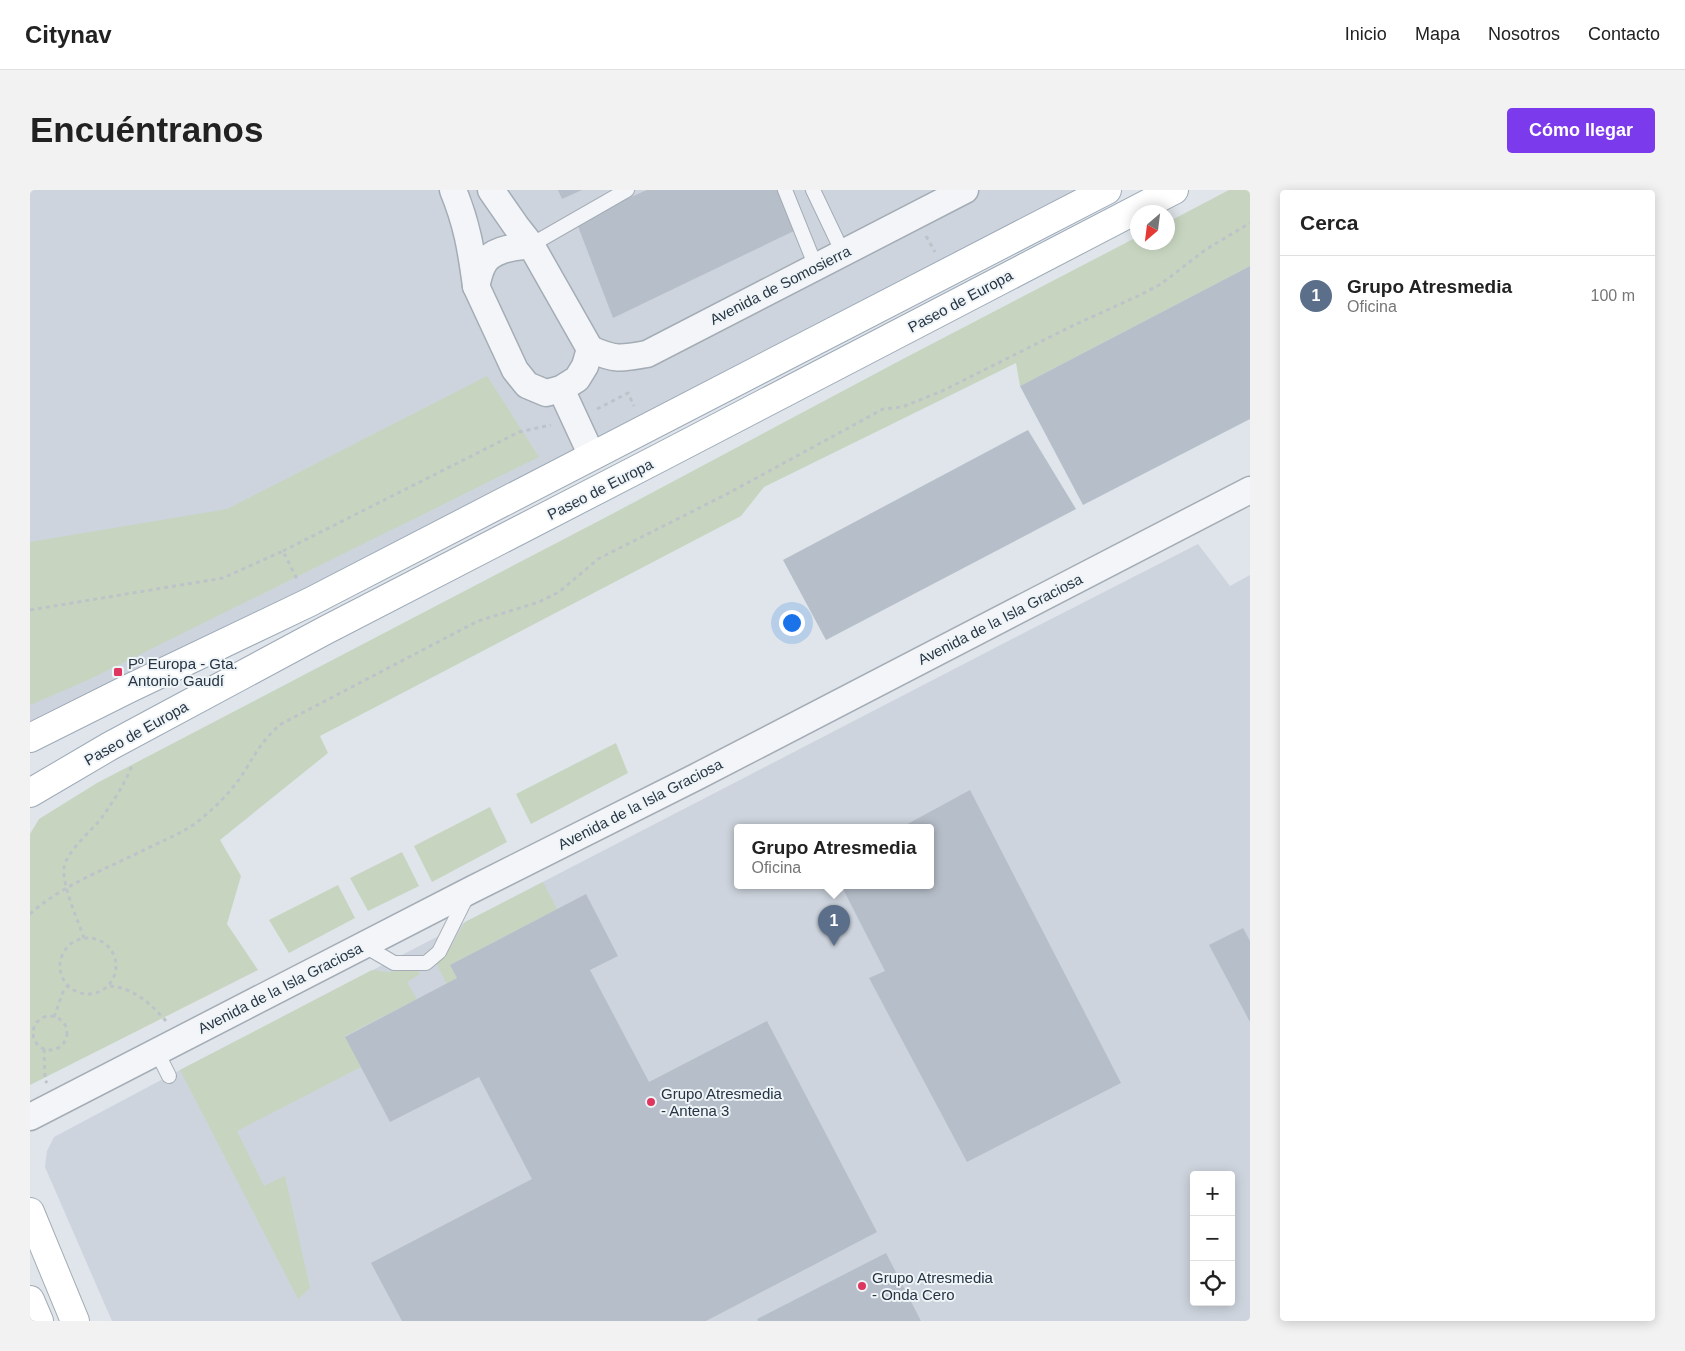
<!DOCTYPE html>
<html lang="es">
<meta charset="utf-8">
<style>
body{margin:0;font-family:Helvetica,sans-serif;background:#f2f2f2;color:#222}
.controls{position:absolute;right:15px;bottom:15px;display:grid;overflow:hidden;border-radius:5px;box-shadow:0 2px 12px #0003}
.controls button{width:45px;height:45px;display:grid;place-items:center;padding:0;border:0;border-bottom:1px solid #e0e0e0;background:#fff;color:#222;font:25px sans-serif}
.compass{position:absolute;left:1100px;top:15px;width:45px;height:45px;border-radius:50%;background:#fff;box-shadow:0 2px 12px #0003;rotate:208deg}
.you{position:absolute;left:761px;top:432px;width:18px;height:18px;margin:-12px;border:4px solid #fff;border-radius:50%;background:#1a73e8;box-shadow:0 0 0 8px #1a73e833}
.badge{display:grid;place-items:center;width:32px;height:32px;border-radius:50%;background:#7c3aed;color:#fff;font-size:16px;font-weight:700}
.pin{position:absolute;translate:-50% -41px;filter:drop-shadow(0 1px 2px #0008)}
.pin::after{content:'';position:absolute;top:26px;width:18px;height:15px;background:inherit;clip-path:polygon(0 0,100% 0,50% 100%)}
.popup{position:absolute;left:704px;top:634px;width:200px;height:65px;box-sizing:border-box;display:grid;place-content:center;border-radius:5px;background:#fff;filter:drop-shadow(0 1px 4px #0005);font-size:16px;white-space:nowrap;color:#767676}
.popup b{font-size:19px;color:#222}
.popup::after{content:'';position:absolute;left:50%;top:100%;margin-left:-10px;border:10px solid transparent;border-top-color:#fff}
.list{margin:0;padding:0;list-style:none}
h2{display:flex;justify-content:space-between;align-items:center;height:65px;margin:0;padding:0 20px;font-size:21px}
h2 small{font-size:16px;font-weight:400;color:#767676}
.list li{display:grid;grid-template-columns:32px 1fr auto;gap:15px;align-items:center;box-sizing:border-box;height:80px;padding:0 20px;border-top:1px solid #e0e0e0}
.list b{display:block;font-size:19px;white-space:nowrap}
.list p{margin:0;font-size:16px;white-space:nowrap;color:#767676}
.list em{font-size:16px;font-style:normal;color:#767676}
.icon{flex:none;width:28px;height:28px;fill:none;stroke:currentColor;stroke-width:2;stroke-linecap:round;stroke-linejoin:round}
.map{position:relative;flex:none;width:1220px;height:1131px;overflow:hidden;border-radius:5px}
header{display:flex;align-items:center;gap:30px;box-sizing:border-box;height:70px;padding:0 25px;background:#fff;border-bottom:1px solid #e0e0e0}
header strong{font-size:24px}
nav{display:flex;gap:28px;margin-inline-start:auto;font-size:18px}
.intro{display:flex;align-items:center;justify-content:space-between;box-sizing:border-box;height:120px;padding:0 30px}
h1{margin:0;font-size:35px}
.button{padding:12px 22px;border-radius:5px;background:#7c3aed;color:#fff;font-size:18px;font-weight:700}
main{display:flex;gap:30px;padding:0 30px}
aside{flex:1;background:#fff;border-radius:5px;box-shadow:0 2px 12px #0003}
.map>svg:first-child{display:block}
.built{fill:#cdd4dd;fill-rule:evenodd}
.green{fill:#c7d5c0}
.building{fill:#b6bec9}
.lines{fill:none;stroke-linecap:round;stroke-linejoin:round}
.lane-casing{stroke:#a4acb5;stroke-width:16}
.street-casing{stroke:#a4acb5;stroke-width:29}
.secondary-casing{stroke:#a4acb5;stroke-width:30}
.primary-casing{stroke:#9daab7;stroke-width:30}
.path{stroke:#bec3c9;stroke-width:3;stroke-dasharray:4 4;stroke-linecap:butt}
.lane{stroke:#f3f5f8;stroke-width:14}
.street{stroke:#f3f5f8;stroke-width:26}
.secondary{stroke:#fff;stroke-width:28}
.primary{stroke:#fff;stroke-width:28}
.poi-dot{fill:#de365f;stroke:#eff4f7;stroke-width:2}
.labels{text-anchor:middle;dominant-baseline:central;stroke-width:4;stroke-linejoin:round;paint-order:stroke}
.street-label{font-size:15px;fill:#263444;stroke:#eff4f7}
.poi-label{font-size:15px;fill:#263444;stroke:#eff4f7;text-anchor:start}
</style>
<header>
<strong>Citynav</strong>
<nav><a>Inicio</a><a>Mapa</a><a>Nosotros</a><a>Contacto</a></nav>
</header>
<div class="intro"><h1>Encuéntranos</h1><a class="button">Cómo llegar</a></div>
<main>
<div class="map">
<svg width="1220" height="1131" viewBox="0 0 1220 1131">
<rect width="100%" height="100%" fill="#dfe5ea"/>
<g class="built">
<path d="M 0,0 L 1077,0 L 0,548 Z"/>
<path d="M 1168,354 L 1200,396 L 1220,385 L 1220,1131 L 82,1131 L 15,977 L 17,961 L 24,947 L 150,880 L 984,448 ZM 708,637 L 900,637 L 900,695 L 708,695 ZM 1164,985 L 1201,985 L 1201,1112 L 1164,1112 Z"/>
</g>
<g class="green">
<path d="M 1199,0 L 1220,0 L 1220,76 L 990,196 L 986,173 L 734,297 L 711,326 L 290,546 L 298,563 L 190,650 L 211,686 L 197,734 L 228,780 L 0,895 L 0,644 L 9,629 L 67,593 L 582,324 L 871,170 L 1107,47 L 1108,52 L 1138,52 L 1138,32 Z"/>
<path d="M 457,186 L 509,267 L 58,490 L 0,515 L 0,352 L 197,319 Z"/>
<path d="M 586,553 L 598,583 L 501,634 L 486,604 Z"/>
<path d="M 460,617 L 477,652 L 402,692 L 384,656 Z"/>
<path d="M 372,662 L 389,696 L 338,721 L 320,688 Z"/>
<path d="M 513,692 L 527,719 L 420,775 L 427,788 L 417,794 L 406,773 L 419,759 L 435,732 Z"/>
<path d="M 308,695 L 325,728 L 259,763 L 239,730 Z"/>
<path d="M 387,779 L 390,784 L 377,792 L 387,809 L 315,846 L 331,877 L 207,941 L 234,996 L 255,986 L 280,1098 L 268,1109 L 150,880 L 342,780 L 357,782 Z"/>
</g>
<g class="building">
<path d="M 528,0 L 552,0 L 532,9 Z"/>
<path d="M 617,0 L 750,0 L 766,40 L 583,128 L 546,31 Z"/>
<path d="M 1220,76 L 1220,229 L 1053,315 L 990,196 Z"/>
<path d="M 998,240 L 1046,319 L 796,450 L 753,370 Z"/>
<path d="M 940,600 L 1091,893 L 937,972 L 839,788 L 855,781 L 811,695 L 900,695 L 900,637 L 872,637 Z"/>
<path d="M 556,704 L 588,766 L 560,780 L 619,892 L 737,831 L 847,1042 L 676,1131 L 372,1131 L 341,1073 L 502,989 L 449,887 L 360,932 L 315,847 L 427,788 L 420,775 Z"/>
<path d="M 1213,738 L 1220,751 L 1220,832 L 1179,755 Z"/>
<path d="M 856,1063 L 891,1131 L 728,1131 L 727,1129 Z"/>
</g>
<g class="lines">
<g class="lane-casing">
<g id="lane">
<path d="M 755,0 L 786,77"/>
<path d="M 783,0 L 813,63"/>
<path d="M 501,55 L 597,0"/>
<path d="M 333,755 L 364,773 L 396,773 L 409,762 L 438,704"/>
<path d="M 127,862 L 139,886"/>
</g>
</g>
<g class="street-casing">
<g id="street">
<path d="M 423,0 C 437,34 441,59 446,96"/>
<path d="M 461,0 L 486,36 L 501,55"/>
<path d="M 501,55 L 560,159 L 555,176 L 547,189 L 531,199 L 516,203 L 497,195 L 485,180 L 446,96 C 448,90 449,83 452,77 C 459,59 485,57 501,55 Z"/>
<path d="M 560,159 C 585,170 590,169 617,164 L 935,0"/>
<path d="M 531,199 L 562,266"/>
<path d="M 0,927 L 441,700 L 666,587 L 1220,300"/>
</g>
</g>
<g class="secondary-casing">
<g id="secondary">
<path d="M 0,1022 L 45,1131"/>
<path d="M 0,1110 L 9,1131"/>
</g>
</g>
<g class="primary-casing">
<g id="primary">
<path d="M 0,548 L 98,499 L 280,412 L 1077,0"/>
<path d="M 0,603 L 80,556 L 294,441 L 631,267 L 1144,0"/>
</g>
</g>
<g class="path">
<path d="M 896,46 L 905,62"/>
<path d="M 567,219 L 598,203 L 604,216"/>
<path d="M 253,361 L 489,242 L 521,235"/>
<path d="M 0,420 L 193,388 L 253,361 L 268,391"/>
<path d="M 0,724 C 32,695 78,678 116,659 C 134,650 151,644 167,632 C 185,618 202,601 214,582 C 226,563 233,549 251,534 L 448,431 L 509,412 L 529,402 L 568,369 L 695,305 L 853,219 L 872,217 L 912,201 L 1040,137 L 1110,105 L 1131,94 L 1175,60 L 1220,33"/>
<circle cx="58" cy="776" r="28"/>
<path d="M 54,748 C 48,730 32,696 34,678 C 36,661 63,640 73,626 C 84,610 96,592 103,573"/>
<path d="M 80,796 C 104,798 121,814 136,831"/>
<circle cx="20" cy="843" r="17"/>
<path d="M 24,827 L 33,802 L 38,796"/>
<path d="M 14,859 L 15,890 L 17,893"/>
</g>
<use href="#lane" class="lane"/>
<use href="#street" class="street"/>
<use href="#secondary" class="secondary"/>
<use href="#primary" class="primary"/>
</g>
<g class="poi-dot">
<rect x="83" y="477" width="10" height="10" rx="2.5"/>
<circle cx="621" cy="912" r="5"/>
<circle cx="832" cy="1096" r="5"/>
</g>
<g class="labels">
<g class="street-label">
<text transform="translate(750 95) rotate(-27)">Avenida de Somosierra</text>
<text transform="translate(930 111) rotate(-28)">Paseo de Europa</text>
<text transform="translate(570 299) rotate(-27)">Paseo de Europa</text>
<text transform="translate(970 429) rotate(-27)">Avenida de la Isla Graciosa</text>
<text transform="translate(106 543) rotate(-29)">Paseo de Europa</text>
<text transform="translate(610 614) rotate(-27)">Avenida de la Isla Graciosa</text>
<text transform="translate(250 798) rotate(-27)">Avenida de la Isla Graciosa</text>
</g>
<g class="poi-label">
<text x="98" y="473">Pº Europa - Gta.<tspan x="98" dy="17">Antonio Gaudí</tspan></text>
<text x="631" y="903">Grupo Atresmedia<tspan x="631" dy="17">- Antena 3</tspan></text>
<text x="842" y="1087">Grupo Atresmedia<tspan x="842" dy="17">- Onda Cero</tspan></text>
</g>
</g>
</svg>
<div class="controls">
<button>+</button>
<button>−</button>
<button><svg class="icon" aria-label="locate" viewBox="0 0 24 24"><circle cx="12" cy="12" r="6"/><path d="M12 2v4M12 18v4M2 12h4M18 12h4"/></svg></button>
</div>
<svg class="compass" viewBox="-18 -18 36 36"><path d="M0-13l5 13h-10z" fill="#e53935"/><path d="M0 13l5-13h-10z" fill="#767676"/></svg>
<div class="you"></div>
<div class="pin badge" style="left:804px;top:756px;background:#5c6f8a">1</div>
<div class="popup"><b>Grupo Atresmedia</b>Oficina</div>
</div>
<aside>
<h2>Cerca<small></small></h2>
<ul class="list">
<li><span class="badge" style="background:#5c6f8a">1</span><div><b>Grupo Atresmedia</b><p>Oficina</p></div><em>100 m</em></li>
</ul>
</aside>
</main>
